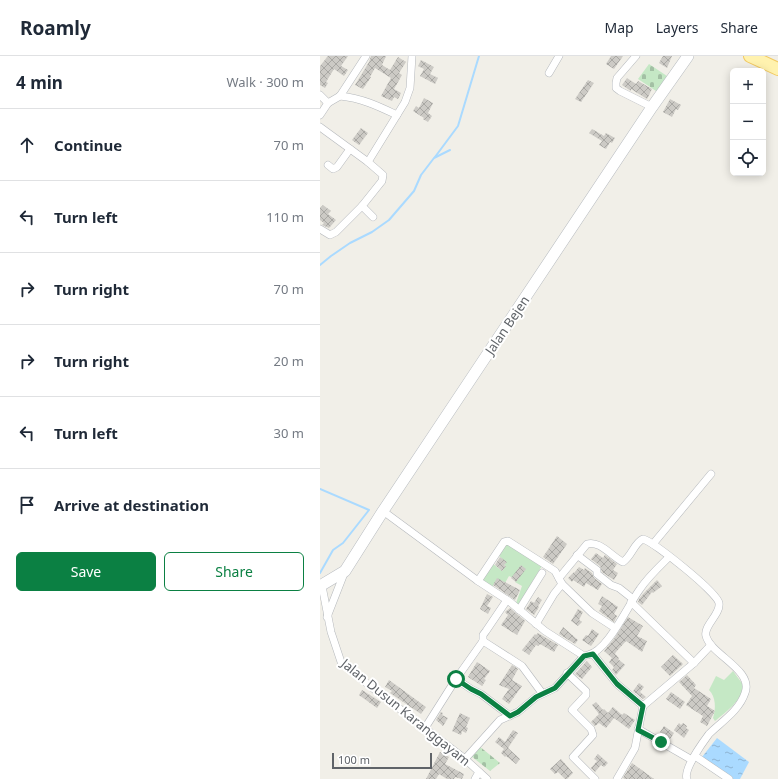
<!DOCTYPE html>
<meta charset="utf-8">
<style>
body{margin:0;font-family:"Noto Sans",sans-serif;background:#f6f6f7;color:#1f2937}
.controls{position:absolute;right:12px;top:12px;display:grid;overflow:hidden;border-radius:6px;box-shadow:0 2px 10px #0003}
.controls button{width:36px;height:36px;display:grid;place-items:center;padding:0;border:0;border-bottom:1px solid #e0e1e3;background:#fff;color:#1f2937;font:20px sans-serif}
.scale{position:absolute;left:12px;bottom:10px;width:100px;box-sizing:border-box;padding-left:4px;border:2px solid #5f6368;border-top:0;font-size:11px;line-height:14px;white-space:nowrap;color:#5f6368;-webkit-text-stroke:3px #fff;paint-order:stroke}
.stop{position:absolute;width:12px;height:12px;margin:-9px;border:3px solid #0b8043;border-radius:50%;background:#fff}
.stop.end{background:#0b8043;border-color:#fff;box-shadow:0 1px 4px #0008}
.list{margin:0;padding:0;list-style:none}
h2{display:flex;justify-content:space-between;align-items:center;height:52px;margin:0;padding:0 16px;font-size:17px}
h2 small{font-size:13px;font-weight:400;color:#747a83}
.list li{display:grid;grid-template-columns:26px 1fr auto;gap:12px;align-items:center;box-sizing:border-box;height:72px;padding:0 16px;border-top:1px solid #e0e1e3}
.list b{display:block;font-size:15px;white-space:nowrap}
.list em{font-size:13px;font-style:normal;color:#747a83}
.actions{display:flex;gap:8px;padding:12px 16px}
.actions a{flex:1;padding:9px 0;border:1px solid #0b8043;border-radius:6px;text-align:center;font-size:14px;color:#0b8043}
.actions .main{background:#0b8043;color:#fff}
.icon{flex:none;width:22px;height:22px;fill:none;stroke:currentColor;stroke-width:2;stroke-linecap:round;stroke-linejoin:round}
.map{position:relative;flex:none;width:458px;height:723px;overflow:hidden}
header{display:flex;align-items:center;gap:24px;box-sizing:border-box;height:56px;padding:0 20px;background:#fff;border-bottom:1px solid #e0e1e3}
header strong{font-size:19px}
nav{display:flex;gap:22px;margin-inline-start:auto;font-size:14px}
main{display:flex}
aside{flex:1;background:#fff}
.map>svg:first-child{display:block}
.green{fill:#c5e8c5}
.cemetery{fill:url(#cemetery-stones)}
.water{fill:url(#water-ripples)}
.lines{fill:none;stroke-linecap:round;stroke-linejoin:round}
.stream{stroke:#aadaff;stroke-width:2}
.building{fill:url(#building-cross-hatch)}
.street-casing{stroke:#b5b8bc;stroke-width:8}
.secondary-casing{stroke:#b6babf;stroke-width:12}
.primary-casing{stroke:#f2c960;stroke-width:14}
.street{stroke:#fff;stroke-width:7}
.secondary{stroke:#fff;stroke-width:11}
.primary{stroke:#fff2af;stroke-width:12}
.route{stroke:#0b8043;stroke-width:5}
.labels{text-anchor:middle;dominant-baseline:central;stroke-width:4;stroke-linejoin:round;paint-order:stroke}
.street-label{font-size:13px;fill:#5f6368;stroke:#fff}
</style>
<header>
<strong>Roamly</strong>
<nav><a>Map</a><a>Layers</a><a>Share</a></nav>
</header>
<main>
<aside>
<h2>4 min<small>Walk · 300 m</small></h2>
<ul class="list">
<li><svg class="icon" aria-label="ahead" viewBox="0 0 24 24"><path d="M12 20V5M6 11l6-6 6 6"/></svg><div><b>Continue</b></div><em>70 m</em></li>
<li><svg class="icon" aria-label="left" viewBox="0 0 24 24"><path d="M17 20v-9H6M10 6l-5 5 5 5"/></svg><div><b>Turn left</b></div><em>110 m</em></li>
<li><svg class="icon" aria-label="right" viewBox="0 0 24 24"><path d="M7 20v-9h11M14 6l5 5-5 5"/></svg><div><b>Turn right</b></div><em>70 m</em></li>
<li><svg class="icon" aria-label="right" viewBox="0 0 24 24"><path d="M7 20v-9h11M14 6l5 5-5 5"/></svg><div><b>Turn right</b></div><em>20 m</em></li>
<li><svg class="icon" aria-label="left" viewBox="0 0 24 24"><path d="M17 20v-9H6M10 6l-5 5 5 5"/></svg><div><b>Turn left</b></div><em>30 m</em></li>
<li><svg class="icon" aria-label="arrive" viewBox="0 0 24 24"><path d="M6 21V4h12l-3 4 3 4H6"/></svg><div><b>Arrive at destination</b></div></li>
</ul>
<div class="actions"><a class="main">Save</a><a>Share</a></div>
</aside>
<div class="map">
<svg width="458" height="723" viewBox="0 0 458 723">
<defs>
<pattern id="cemetery-stones" width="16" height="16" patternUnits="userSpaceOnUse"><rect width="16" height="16" fill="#c5e8c5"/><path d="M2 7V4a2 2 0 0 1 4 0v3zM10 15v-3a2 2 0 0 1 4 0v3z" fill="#a3c0a4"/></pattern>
<pattern id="water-ripples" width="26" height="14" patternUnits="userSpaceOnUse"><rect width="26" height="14" fill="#aadaff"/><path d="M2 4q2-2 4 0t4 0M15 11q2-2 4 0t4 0" fill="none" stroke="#8eb4d2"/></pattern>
<pattern id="building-cross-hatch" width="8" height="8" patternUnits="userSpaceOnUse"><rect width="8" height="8" fill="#cccac5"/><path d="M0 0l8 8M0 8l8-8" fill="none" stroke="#a9a8a4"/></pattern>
</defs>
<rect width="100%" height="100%" fill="#f1efe8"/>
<g class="green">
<path d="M 187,486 L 223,508 L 197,551 L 195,550 L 202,530 L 195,526 L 196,523 L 189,520 L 185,527 L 177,523 L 171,533 L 161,524 L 172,507 L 182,515 L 186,510 L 184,509 L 186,506 L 178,499 Z"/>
<path d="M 413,615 L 424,630 C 421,645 407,655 395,665 L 393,662 C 396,653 396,641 389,634 L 396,620 L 404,624 Z"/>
</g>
<g class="cemetery">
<path d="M 329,8 L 350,22 L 339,37 L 318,23 Z"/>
<path d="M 159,690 L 180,707 L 170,715 L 151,700 Z"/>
</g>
<path class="water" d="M 397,682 L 429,706 L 420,723 L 413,723 L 382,701 Z"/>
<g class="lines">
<g class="stream">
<path d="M 115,101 L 138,70 L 159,0"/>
<path d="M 0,209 L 11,200 L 30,187 L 52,176 L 69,164 L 94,135 L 101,119 L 114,102 L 130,94"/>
<path d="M 0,433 L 49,454 L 23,487 L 13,494 L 0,517"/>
</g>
</g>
<g class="building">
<path d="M 8,0 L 28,0 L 21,10 L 28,14 L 24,20 L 14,13 L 6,26 L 8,27 L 5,32 L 0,29 L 0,10 Z"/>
<path d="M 51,0 L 66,0 L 62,9 L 70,14 L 78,1 L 86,6 L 79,17 L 82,19 L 74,33 L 81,37 L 78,43 L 74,41 L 72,45 L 61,40 L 71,22 L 55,12 L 50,21 L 51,21 L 43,33 L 35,29 L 49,6 Z"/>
<path d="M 291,0 L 303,0 L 294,13 L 286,8 Z"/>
<path d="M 343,0 L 352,0 L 347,12 L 339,7 Z"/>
<path d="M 101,4 L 114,11 L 110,18 L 118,22 L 115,28 L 100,20 L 104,13 L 98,10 Z"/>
<path d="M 307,22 L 316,28 L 318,25 L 332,33 L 327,43 L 311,33 L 311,35 L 302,29 Z"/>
<path d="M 268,24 L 274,27 L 261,46 L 255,43 Z"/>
<path d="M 104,42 L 113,47 L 108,57 L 112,60 L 108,66 L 103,63 L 104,62 L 93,55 L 96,50 L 99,52 Z"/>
<path d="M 350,43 L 361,49 L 358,54 L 356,53 L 352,61 L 343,56 Z"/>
<path d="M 41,72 L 48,77 L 39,89 L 32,84 Z"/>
<path d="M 272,73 L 284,80 L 286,77 L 295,82 L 292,87 L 290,86 L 286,93 L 279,89 L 282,85 L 269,77 Z"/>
<path d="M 3,149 L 11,155 L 8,158 L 16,164 L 9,172 L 2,169 L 4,167 L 0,164 L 0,152 Z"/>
<path d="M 237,480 L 247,488 L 233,508 L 223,501 Z"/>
<path d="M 276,497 L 283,502 L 285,499 L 297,508 L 293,514 L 298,517 L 294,524 L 282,516 L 280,510 L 271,503 Z"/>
<path d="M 180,501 L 187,506 L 184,509 L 186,510 L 182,515 L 175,509 Z"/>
<path d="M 201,509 L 206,513 L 196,526 L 191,522 Z"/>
<path d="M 259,511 L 264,514 L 265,512 L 272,517 L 274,522 L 282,528 L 278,534 L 266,527 L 264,531 L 253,524 L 252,526 L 248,522 L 254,516 L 254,517 Z"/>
<path d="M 177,522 L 200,534 L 195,544 L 173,529 Z"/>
<path d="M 337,524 L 342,530 L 333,537 L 332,536 L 322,549 L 318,546 L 319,543 L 324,537 Z"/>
<path d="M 167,538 L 173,541 L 167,550 L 171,552 L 168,558 L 160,553 Z"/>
<path d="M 282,540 L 298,551 L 294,558 L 297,560 L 294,566 L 279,555 L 282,550 L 278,548 Z"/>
<path d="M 218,541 L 222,544 L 218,550 L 219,551 L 214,559 L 206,553 L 211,545 L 214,547 Z"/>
<path d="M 190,552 L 205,565 L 197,579 L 181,569 L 188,559 L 185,556 Z"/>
<path d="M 258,553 L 263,556 L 259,564 L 262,566 L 258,570 L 251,565 Z"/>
<path d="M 308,561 L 323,570 L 317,580 L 327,585 L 322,596 L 306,585 L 296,596 L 295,598 L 299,602 L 298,603 L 305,609 L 296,619 L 292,614 L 294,611 L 289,606 L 292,602 L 284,595 L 294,583 Z"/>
<path d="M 243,571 L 258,584 L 255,588 L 239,578 Z"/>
<path d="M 272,573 L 279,578 L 271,590 L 262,584 L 266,579 L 268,580 Z"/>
<path d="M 218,577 L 238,589 L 234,596 L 220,588 L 218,590 L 216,589 L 209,599 L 202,594 L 215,578 L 216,579 Z"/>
<path d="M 353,599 L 363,608 L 350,620 L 341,611 Z"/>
<path d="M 267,605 L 272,611 L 262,623 L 255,618 Z"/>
<path d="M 157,606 L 170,615 L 164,623 L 166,624 L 162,630 L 148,621 Z"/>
<path d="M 192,609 L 198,613 L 192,624 L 202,630 L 189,648 L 182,643 L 189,633 L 179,629 Z"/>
<path d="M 367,619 L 376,629 L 374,632 L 391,643 L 387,650 L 395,655 L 387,670 L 380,666 L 383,660 L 366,649 L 372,640 L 359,626 Z"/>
<path d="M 69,624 L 106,651 L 101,658 L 70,637 L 72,635 L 65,631 Z"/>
<path d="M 319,627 L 324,631 L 320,636 L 326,641 L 323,643 L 313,635 Z"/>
<path d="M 42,634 L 61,646 L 57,652 L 39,639 Z"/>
<path d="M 351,636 L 365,646 L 360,653 L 346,643 Z"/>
<path d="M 276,646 L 283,654 L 284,653 L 288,657 L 293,651 L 302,659 L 304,657 L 315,664 L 309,673 L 294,662 L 286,672 L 279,667 L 275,670 L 271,666 L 279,658 L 272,649 Z"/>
<path d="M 121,656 L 123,657 L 122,659 L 128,662 L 123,670 L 116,664 Z"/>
<path d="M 140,657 L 150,662 L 146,671 L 148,672 L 146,677 L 142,675 L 141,679 L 132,675 Z"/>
<path d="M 359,667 L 361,669 L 363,667 L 367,670 L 366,672 L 369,674 L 364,682 L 354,674 Z"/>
<path d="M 344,670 L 354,677 L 350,683 L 340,676 Z"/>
<path d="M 193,674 L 198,677 L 188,692 L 200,703 L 196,708 L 186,700 L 185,701 L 181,697 L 184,693 L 175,686 L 179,681 L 185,686 Z"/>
<path d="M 120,696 L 129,701 L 125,708 L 144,718 L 142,723 L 135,721 L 134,723 L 127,723 L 119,718 L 116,723 L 106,723 Z"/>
<path d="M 278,698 L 288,707 L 284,711 L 281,709 L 275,716 L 271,712 L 277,705 L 274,703 Z"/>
<path d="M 241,703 L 253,717 L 247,723 L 245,723 L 238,716 L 235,718 L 230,713 Z"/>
<path d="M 312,707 L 334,723 L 305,723 L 303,722 Z"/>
</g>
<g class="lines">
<g class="street-casing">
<g id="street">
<path d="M 316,0 L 297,22 L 296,27 L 296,32 L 300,35 L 332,51"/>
<path d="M 229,17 L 239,0"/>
<path d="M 0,39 L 8,47 L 20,40 L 46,0"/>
<path d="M 20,40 C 41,42 58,50 77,59"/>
<path d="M 0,59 L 8,47"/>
<path d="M 0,71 L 48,106 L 85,46 L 90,32 L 92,0"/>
<path d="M 48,106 L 63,119 L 62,125 L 42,150 L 53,161"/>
<path d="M 8,109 L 13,113 L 17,111 L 30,93"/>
<path d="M 0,173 L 10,179 L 16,176 L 42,150"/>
<path d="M 63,455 L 158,525 L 190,546 L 225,575 L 264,600 L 235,632 L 216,641 L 198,656 L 180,664 L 145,703"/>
<path d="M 333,488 L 391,418"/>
<path d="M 257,499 L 277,514 L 277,518 L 291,529 L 299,532 L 313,543"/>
<path d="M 239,522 L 267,488 C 280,484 292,501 303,506 C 312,500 314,487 323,483 C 334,486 397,536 399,547 C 401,558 383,570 386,580 C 391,599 434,614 425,637 C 419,655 401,666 389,678 C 383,686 363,714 367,723"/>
<path d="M 158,525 L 184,486 L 188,485 L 235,515 L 242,528"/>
<path d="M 2,530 L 11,576 L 21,606 L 50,630 L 145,703 L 167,723"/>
<path d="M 311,546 L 374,607"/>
<path d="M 199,554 L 222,517"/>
<path d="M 7,561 L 25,515"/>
<path d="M 216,568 L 234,538 L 242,528 L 272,557 L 295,572"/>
<path d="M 163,585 L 202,610 L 222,637"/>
<path d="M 273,598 L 297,628 L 323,650 L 315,692 L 297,723"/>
<path d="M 268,599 C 288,595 308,549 320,533 C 328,521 339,511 349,501"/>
<path d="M 247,617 L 266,635 L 266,639 L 252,654 L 271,673 L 273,679 L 253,701 L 275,723"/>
<path d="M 136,623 L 151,633 L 161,638 L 190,660"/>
<path d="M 323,650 L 374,607 L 391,589"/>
<path d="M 105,672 L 136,623 L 163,585 L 163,579 L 166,575 L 187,544"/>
<path d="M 318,673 L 372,704"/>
<path d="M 375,700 L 409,723"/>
<path d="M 155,723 L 159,716"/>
</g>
</g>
<g class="secondary-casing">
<path id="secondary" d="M 0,530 L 25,515 L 63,455 L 332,51 L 368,0"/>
</g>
<g class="primary-casing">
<path id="primary" d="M 430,0 L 458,13"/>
</g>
<use href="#street" class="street"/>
<use href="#secondary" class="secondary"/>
<use href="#primary" class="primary"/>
</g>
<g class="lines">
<path class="route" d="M 136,623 L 151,633 L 161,638 L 190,660 L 198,656 L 216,641 L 235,632 L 264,600 L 273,598 L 297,628 L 323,650 L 318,674 L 341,686"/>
</g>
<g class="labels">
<g class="street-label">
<text transform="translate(187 269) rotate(-56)">Jalan Bejen</text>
<text transform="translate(86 656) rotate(39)">Jalan Dusun Karanggayam</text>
</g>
</g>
</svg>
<div class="controls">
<button>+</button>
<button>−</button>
<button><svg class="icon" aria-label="locate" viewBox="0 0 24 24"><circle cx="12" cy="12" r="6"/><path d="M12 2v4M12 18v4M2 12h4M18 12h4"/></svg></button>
</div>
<div class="scale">100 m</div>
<div class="stop" style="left:136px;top:623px"></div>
<div class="stop end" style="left:341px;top:686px"></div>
</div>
</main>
